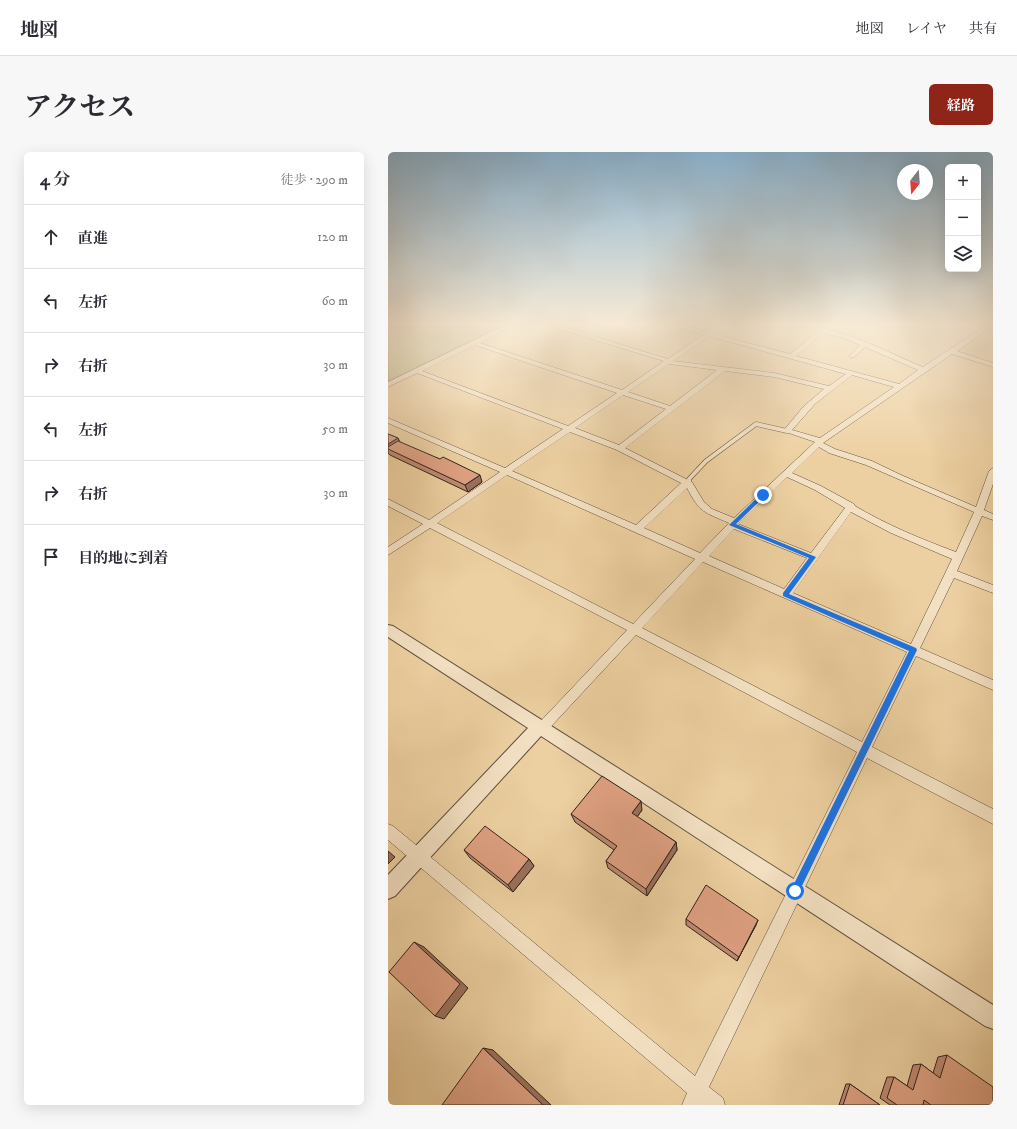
<!DOCTYPE html>
<html lang="ja">
<meta charset="utf-8">
<style>
body{margin:0;font-family:"IM FELL DW Pica","Noto Serif JP",serif;background:#f7f7f7;color:#2b2b33}
.controls{position:absolute;right:12px;top:12px;display:grid;overflow:hidden;border-radius:6px;box-shadow:0 4px 16px #0002}
.controls button{width:36px;height:36px;display:grid;place-items:center;padding:0;border:0;border-bottom:1px solid #e1e1e2;background:#fff;color:#2b2b33;font:20px sans-serif}
.compass{position:absolute;left:509px;top:12px;width:36px;height:36px;border-radius:50%;background:#fff;box-shadow:0 4px 16px #0002;rotate:197deg}
.stop{position:absolute;width:12px;height:12px;margin:-9px;border:3px solid #1a73e8;border-radius:50%;background:#fff}
.stop.end{background:#1a73e8;border-color:#fff;box-shadow:0 1px 4px #0008}
.list{margin:0;padding:0;list-style:none}
h2{display:flex;justify-content:space-between;align-items:center;height:52px;margin:0;padding:0 16px;font-size:17px}
h2 small{font-size:13px;font-weight:400;color:#7c7c81}
.list li{display:grid;grid-template-columns:26px 1fr auto;gap:12px;align-items:center;box-sizing:border-box;height:64px;padding:0 16px;border-top:1px solid #e1e1e2}
.list b{display:block;font-size:15px;white-space:nowrap}
.list em{font-size:13px;font-style:normal;color:#7c7c81}
.icon{flex:none;width:22px;height:22px;fill:none;stroke:currentColor;stroke-width:2;stroke-linecap:round;stroke-linejoin:round}
.map{position:relative;flex:none;width:605px;height:953px;overflow:hidden;border-radius:6px}
header{display:flex;align-items:center;gap:24px;box-sizing:border-box;height:56px;padding:0 20px;background:#fff;border-bottom:1px solid #e1e1e2}
header strong{font-size:19px}
nav{display:flex;gap:22px;margin-inline-start:auto;font-size:14px}
.intro{display:flex;align-items:center;justify-content:space-between;box-sizing:border-box;height:96px;padding:0 24px}
h1{margin:0;font-size:28px}
.button{padding:10px 18px;border-radius:6px;background:#8f2418;color:#fff;font-size:14px;font-weight:700}
main{display:flex;gap:24px;padding:0 24px}
aside{flex:1;background:#fff;border-radius:6px;box-shadow:0 4px 16px #0002}
.map>svg:first-child{display:block}
.green{fill:#babb83;stroke:#746f50}
.lines{fill:none;stroke-linecap:round;stroke-linejoin:round}
.service-casing{stroke:#5e4e3d;stroke-width:5}
.minor-casing{stroke:#5e4e3d;stroke-width:1}
.tertiary-casing{stroke:#5e4e3d;stroke-width:2}
.service{stroke:#f3e0c2;stroke-width:4}
.minor{fill:#f3e0c2;fill-rule:evenodd}
.tertiary{fill:#f3e0c2;fill-rule:evenodd}
.wall{fill:#c08a71;stroke:#2e231c}
.shaded-wall{fill:#9c715c;stroke:#2e231c}
.building{fill:#dfa183;stroke:#2e231c}
.route{fill:#1a73e8}
</style>
<header>
<strong>地図</strong>
<nav><a>地図</a><a>レイヤ</a><a>共有</a></nav>
</header>
<div class="intro"><h1>アクセス</h1><a class="button">経路</a></div>
<main>
<aside>
<h2>4 分<small>徒歩 · 290 m</small></h2>
<ul class="list">
<li><svg class="icon" aria-label="ahead" viewBox="0 0 24 24"><path d="M12 20V5M6 11l6-6 6 6"/></svg><div><b>直進</b></div><em>120 m</em></li>
<li><svg class="icon" aria-label="left" viewBox="0 0 24 24"><path d="M17 20v-9H6M10 6l-5 5 5 5"/></svg><div><b>左折</b></div><em>60 m</em></li>
<li><svg class="icon" aria-label="right" viewBox="0 0 24 24"><path d="M7 20v-9h11M14 6l5 5-5 5"/></svg><div><b>右折</b></div><em>30 m</em></li>
<li><svg class="icon" aria-label="left" viewBox="0 0 24 24"><path d="M17 20v-9H6M10 6l-5 5 5 5"/></svg><div><b>左折</b></div><em>50 m</em></li>
<li><svg class="icon" aria-label="right" viewBox="0 0 24 24"><path d="M7 20v-9h11M14 6l5 5-5 5"/></svg><div><b>右折</b></div><em>30 m</em></li>
<li><svg class="icon" aria-label="arrive" viewBox="0 0 24 24"><path d="M6 21V4h12l-3 4 3 4H6"/></svg><div><b>目的地に到着</b></div></li>
</ul>
</aside>
<div class="map">
<svg width="605" height="953" viewBox="0 0 605 953">
<rect width="100%" height="100%" fill="#edd0a1"/>
<filter id="stains"><feTurbulence type="fractalNoise" baseFrequency=".005" numOctaves="4"/><feColorMatrix values="0 0 0 0 .2 0 0 0 0 .09 0 0 0 0 .02 0 0 0 .5 -.17"/></filter>
<radialGradient id="worn" r=".72"><stop offset=".6" stop-color="#630" stop-opacity="0"/><stop offset="1" stop-color="#630" stop-opacity=".3"/></radialGradient>
<path class="green" d="M 0,174 L 117,174 L 0,231 Z"/>
<g class="lines">
<g class="service-casing">
<path id="service" d="M 301,332 L 301,327 L 318,309 L 368,272 L 399,279"/>
</g>
<g class="minor-casing">
<path id="minor" d="M 115,174 L 124,174 L 92,191 L 234,238 L 276,209 L 161,174 L 172,174 L 280,207 L 315,183 L 287,174 L 298,174 L 319,180 L 327,174 L 335,174 L 325,182 L 402,202 L 430,179 L 413,174 C 453,174 498,200 535,215 L 597,174 L 605,174 L 569,199 L 605,211 L 605,215 L 564,202 L 435,291 L 447,297 L 484,309 L 513,323 L 588,355 L 601,319 L 605,316 L 605,332 L 596,358 L 605,362 L 605,368 L 594,364 L 569,419 L 605,433 L 605,441 L 566,426 L 532,496 L 605,528 L 605,538 L 528,504 L 484,595 L 605,657 L 605,672 L 479,606 L 321,935 L 335,946 L 337,953 L 294,953 L 299,941 L 0,688 L 0,672 L 5,674 L 307,924 L 469,600 L 248,483 L 157,581 L 153,583 L 149,581 L 147,577 L 149,573 L 239,478 L 42,376 L 0,403 L 0,395 L 35,372 L 0,354 L 0,347 L 41,368 L 112,320 L 0,271 L 0,266 L 117,316 L 175,277 L 29,221 L 0,235 L 0,230 ZM 435,181 L 456,186 L 472,193 L 462,203 L 462,205 L 466,205 L 477,195 L 530,218 L 511,232 L 408,204 ZM 321,184 L 458,222 L 441,234 L 386,221 L 285,209 ZM 87,193 L 229,241 L 180,274 L 34,219 ZM 281,212 L 329,218 L 282,254 L 240,240 ZM 337,219 L 386,225 L 436,237 L 416,254 L 395,279 L 427,290 L 346,366 L 324,357 L 316,350 L 304,330 L 237,296 ZM 464,223 L 506,235 L 432,286 L 404,278 L 427,252 ZM 235,243 L 278,257 L 231,293 L 187,276 ZM 182,280 L 229,298 L 293,331 L 248,373 L 124,319 ZM 431,295 L 441,301 L 478,313 L 586,360 L 568,400 C 533,387 499,373 467,354 L 466,352 L 433,334 L 404,321 ZM 119,323 L 307,407 L 245,472 L 49,371 ZM 399,325 L 427,338 L 457,356 L 423,401 L 350,372 ZM 299,336 C 312,361 316,360 341,371 L 312,401 L 256,376 ZM 463,360 L 503,381 L 564,407 L 523,492 L 405,441 ZM 346,377 L 419,406 L 396,437 L 321,404 ZM 315,410 L 519,500 L 474,590 L 254,476 Z"/>
</g>
<g class="tertiary-casing">
<path id="tertiary" d="M 0,473 L 5,474 L 605,853 L 605,877 L 597,874 L 153,584 L 7,744 L 0,747 L 0,723 L 140,576 L 0,485 Z"/>
</g>
<use href="#service" class="service"/>
<use href="#minor" class="minor"/>
<use href="#tertiary" class="tertiary"/>
</g>
<g class="wall">
<path d="M 0,282 L 10,286 L 12,290 L 94,330 L 80,340 L 2,303 L 0,301 Z"/>
<path d="M 254,658 L 249,665 L 288,690 L 289,698 L 259,744 L 220,716 L 218,709 L 226,698 L 187,670 L 183,662 Z"/>
<path d="M 76,698 L 141,707 L 146,714 L 125,740 L 82,706 Z"/>
<path d="M 298,767 L 368,773 L 349,809 L 298,773 Z"/>
<path d="M 559,903 L 605,953 L 502,953 L 492,946 L 499,925 L 506,925 L 519,934 L 525,913 L 533,912 L 545,921 L 550,905 Z"/>
<path d="M 458,932 L 462,932 L 492,953 L 451,953 Z"/>
</g>
<g class="shaded-wall">
<path d="M 10,286 L 13,294 L 0,297 L 0,292 Z"/>
<path d="M 92,323 L 94,330 L 80,340 L 77,333 Z"/>
<path d="M 253,649 L 254,658 L 246,669 L 244,661 Z"/>
<path d="M 288,690 L 289,698 L 259,744 L 258,737 Z"/>
<path d="M 0,699 L 7,705 L 0,712 Z"/>
<path d="M 141,707 L 146,714 L 125,740 L 120,733 Z"/>
<path d="M 370,768 L 368,773 L 349,809 L 351,805 Z"/>
<path d="M 26,790 L 36,795 L 80,836 L 56,867 L 47,864 Z"/>
<path d="M 95,896 L 105,898 L 163,953 L 155,953 Z"/>
</g>
<g class="building">
<path d="M 0,282 L 10,286 L 0,292 Z"/>
<path d="M 10,289 L 52,307 L 55,305 L 92,323 L 77,333 L 0,297 L 0,295 Z"/>
<path d="M 214,624 L 253,649 L 244,661 L 288,690 L 258,737 L 218,709 L 229,694 L 183,662 Z"/>
<path d="M 97,674 L 141,707 L 120,733 L 76,698 Z"/>
<path d="M 318,733 L 370,768 L 351,805 L 298,767 Z"/>
<path d="M 26,790 L 72,832 L 47,864 L 1,820 Z"/>
<path d="M 95,896 L 155,953 L 54,953 Z"/>
<path d="M 559,903 L 605,935 L 605,953 L 543,953 L 536,948 L 535,953 L 509,953 L 499,946 L 506,925 L 525,938 L 533,912 L 552,926 Z"/>
<path d="M 462,932 L 492,953 L 455,953 Z"/>
</g>
<linearGradient id="sky" x2="0" y2="1"><stop stop-color="#8ab4d2"/><stop offset="0.56" stop-color="#f7ead5"/><stop offset="1" stop-color="#f7ead5" stop-opacity="0"/></linearGradient>
<rect width="605" height="308" fill="url(#sky)"/>
<path class="route" d="M 373,342 L 378,343 L 348,372 L 428,405 L 401,442 L 528,496 L 529,498 L 410,742 L 407,744 L 404,742 L 402,739 L 404,736 L 521,499 L 395,444 L 395,441 L 421,406 L 341,373 Z"/>
<rect width="100%" height="100%" filter="url(#stains)"/>
<rect width="100%" height="100%" fill="url(#worn)"/>
</svg>
<div class="controls">
<button>+</button>
<button>−</button>
<button><svg class="icon" aria-label="layers" viewBox="0 0 24 24"><path d="M12 4l9 5-9 5-9-5zM3 14l9 5 9-5"/></svg></button>
</div>
<svg class="compass" viewBox="-18 -18 36 36"><path d="M0-13l5 13h-10z" fill="#e53935"/><path d="M0 13l5-13h-10z" fill="#7c7c81"/></svg>
<div class="stop" style="left:407px;top:739px"></div>
<div class="stop end" style="left:375px;top:343px"></div>
</div>
</main>
